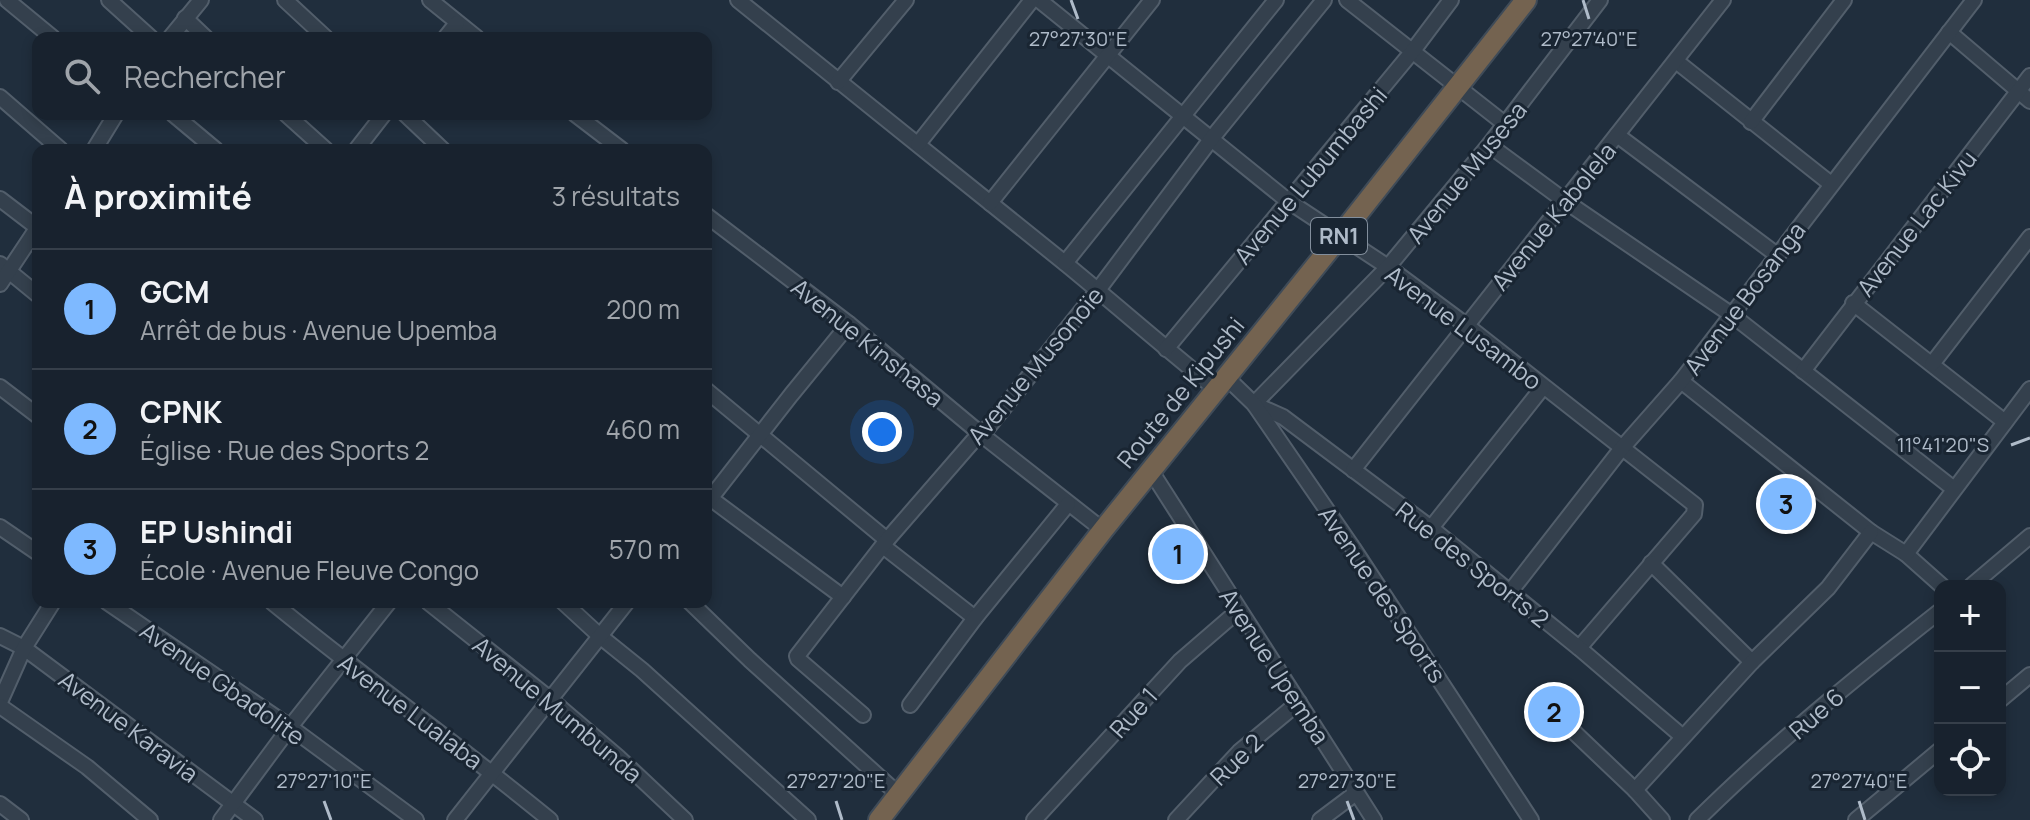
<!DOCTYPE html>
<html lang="fr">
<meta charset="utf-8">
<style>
body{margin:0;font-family:Manrope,sans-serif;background:#212a36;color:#f1f3f6}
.controls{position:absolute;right:24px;bottom:24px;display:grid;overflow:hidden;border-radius:16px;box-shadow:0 4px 12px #0003}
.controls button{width:72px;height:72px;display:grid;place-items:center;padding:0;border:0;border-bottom:2px solid #363f4a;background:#18222e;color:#f1f3f6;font:40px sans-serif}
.you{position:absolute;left:882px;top:432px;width:28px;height:28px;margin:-20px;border:6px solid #fff;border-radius:50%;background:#1a73e8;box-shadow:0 0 0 12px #1a73e833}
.badge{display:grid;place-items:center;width:52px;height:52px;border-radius:50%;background:#7eb9ff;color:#111;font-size:26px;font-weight:700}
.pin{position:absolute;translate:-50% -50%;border:4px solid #fff;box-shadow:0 2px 8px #0006}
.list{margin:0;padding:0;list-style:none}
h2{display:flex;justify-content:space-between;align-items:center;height:104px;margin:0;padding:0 32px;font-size:34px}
h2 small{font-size:26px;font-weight:400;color:#9fa4aa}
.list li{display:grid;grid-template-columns:52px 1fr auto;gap:24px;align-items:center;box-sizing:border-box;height:120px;padding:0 32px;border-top:2px solid #363f4a}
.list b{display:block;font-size:30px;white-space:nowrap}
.list p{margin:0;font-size:26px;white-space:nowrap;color:#9fa4aa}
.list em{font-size:26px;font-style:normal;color:#9fa4aa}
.icon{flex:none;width:44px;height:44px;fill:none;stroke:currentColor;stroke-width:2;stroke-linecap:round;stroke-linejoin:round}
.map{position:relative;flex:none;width:2030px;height:820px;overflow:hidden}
.search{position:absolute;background:#18222e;box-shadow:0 4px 12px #0003;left:32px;top:32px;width:680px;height:88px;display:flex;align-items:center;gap:20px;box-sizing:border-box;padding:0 28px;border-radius:16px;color:#9fa4aa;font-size:30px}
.panel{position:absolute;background:#18222e;box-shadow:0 4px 12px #0003;left:32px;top:144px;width:680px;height:464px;border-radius:16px}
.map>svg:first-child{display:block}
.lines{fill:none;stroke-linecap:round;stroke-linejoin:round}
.minor-casing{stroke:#525e6b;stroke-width:18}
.highway-casing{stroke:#3f4b58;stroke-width:24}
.minor{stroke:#34404d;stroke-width:14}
.highway{stroke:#746350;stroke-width:20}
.ticks{fill:none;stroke:#afbbc9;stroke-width:3}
.labels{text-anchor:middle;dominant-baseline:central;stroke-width:6;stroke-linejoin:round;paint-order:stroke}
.shield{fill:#192532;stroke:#828e9c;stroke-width:2}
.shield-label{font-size:22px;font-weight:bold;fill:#afbbc9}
.street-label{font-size:24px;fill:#afbbc9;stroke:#192532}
.ticks-label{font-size:20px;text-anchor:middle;fill:#afbbc9;stroke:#192532;stroke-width:6;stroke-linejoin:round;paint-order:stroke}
</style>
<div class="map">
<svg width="2030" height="820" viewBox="0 0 2030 820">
<rect width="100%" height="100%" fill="#202e3d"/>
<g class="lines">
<g class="minor-casing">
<g id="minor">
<path d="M 7,0 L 53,38"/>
<path d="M 109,0 L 151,38"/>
<path d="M 285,0 L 326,38"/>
<path d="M 430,0 L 477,38"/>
<path d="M 738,0 C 847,89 957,175 1066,264 C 1116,305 1165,348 1216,389"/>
<path d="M 1039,0 L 1288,201 L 1388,267 L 1466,325 L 1695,505 L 1694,514 L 1579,648"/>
<path d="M 1347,0 L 1505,124"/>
<path d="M 1600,0 L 1489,145 L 1388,267 L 1254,404 L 1283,417 L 1431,528 L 1579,648 L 1683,737"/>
<path d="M 185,18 L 206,38"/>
<path d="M 1949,32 L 2030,101"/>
<path d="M 170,38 L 201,0"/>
<path d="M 445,38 L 457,23"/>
<path d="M 1676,61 L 1831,184"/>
<path d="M 838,82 L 906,0"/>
<path d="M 0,97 L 61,150"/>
<path d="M 173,114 L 216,150"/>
<path d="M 286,114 L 326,150"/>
<path d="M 405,114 L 443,150"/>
<path d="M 575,114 L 622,150"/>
<path d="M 1751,122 L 1844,0"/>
<path d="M 1617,135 L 1777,255"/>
<path d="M 918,144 L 1032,0"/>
<path d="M 1489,145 L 1565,201 L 1732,315 L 1954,489"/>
<path d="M 94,150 L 116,114"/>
<path d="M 356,150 L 384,114"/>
<path d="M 0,199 L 38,228"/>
<path d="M 990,203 L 1152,0"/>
<path d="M 706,215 L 849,324 L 982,435 L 1103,530"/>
<path d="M 1065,263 L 1276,0"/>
<path d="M 0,264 L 38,295"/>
<path d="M 0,284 L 38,227"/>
<path d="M 1853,303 L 2005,422"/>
<path d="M 1166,349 L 1412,52 L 1451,0"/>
<path d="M 1932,364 L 2030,237"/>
<path d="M 1803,371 L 2030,76"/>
<path d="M 1225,376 L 1254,404 L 1353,548 L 1531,820"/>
<path d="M 1681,381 L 1871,532 L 1906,554 L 1942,586"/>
<path d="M 0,387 L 38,416"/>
<path d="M 706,390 L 887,540"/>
<path d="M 1353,470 L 1723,0"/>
<path d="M 1151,471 L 1374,820"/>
<path d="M 706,495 L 843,597"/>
<path d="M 706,504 L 791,395 L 849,324"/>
<path d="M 0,527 L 38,553"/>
<path d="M 1431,528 L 1543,387"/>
<path d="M 883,546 L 975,618"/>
<path d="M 1906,554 L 2030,389"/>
<path d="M 1651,563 L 1752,662"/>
<path d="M 1971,586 L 2030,536"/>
<path d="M 1510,592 L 1622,448 L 1681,381 L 1974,0"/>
<path d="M 107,602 L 290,727 L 416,820"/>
<path d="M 272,602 C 363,677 459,745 550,820"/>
<path d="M 428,602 L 550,699 L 618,757 L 685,820"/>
<path d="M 563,602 L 601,637 L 642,670 L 808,820"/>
<path d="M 690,602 L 750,660 L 898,794"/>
<path d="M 0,636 L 24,648 L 255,820"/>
<path d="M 2000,700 L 2030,675"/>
<path d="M 0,702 L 24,648 L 53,602"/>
<path d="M 910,705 L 975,618 L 1068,504"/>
<path d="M 0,706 L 87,767 L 150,820"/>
<path d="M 1554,713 L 1635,790 L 1662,820"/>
<path d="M 863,715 L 798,659 L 797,656 L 887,540 L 973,441 L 982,435 L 1098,290 L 1212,138 L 1324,0"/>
<path d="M 1635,790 L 1752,662 L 1828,588 L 1871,532"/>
<path d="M 0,804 L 21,820"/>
<path d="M 221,820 L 290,727 L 389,602"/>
<path d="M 455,820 L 627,602"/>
<path d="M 1034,820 L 1180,661 L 1239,610"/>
<path d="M 1176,820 L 1239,752 L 1299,702"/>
<path d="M 1320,820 L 1356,793"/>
<path d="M 1697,820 C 1773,745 1856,677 1940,611"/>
<path d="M 1856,820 L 1940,750"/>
</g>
</g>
<g class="highway-casing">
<path id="highway" d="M 879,820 L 1103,530 L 1340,236 L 1526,0"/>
</g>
<use href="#minor" class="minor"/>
<use href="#highway" class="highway"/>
</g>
<path class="ticks" d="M 1071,0 L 1078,19M 1583,0 L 1589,19M 2011,445 L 2030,438M 324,801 L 331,820M 836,801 L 842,820M 1347,801 L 1354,820M 1859,801 L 1865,820"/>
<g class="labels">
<rect class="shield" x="1311" y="218" width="56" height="36" rx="6"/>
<g class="shield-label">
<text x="1339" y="236">RN1</text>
</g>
<g class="street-label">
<text transform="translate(1466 172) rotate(-51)">Avenue Musesa</text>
<text transform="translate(1310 175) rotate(-50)">Avenue Lubumbashi</text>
<text transform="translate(1553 216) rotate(-51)">Avenue Kabolela</text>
<text transform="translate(1916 223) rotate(-52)">Avenue Lac Kivu</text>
<text transform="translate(1744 298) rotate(-53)">Avenue Bosanga</text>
<text transform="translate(1464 327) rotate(37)">Avenue Lusambo</text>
<text transform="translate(868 342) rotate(39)">Avenue Kinshasa</text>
<text transform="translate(1035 365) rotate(-50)">Avenue Musonoïe</text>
<text transform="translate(1180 392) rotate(-51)">Route de Kipushi</text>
<text transform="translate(1473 564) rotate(38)">Rue des Sports 2</text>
<text transform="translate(1383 594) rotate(56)">Avenue des Sports</text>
<text transform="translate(1275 666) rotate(57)">Avenue Upemba</text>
<text transform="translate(223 683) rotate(35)">Avenue Gbadolite</text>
<text transform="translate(558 709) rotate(40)">Avenue Mumbunda</text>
<text transform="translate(411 711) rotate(37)">Avenue Lualaba</text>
<text transform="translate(1133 712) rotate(-48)">Rue 1</text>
<text transform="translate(1816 713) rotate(-41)">Rue 6</text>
<text transform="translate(129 726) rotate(37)">Avenue Karavia</text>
<text transform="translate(1236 759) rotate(-44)">Rue 2</text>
</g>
</g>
<g class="ticks-label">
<text x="1078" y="46">27°27'30"E</text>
<text x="1589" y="46">27°27'40"E</text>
<text x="1943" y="452">11°41'20"S</text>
<text x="324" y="788">27°27'10"E</text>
<text x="836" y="788">27°27'20"E</text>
<text x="1347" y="788">27°27'30"E</text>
<text x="1859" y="788">27°27'40"E</text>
</g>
</svg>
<div class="controls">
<button>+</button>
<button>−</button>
<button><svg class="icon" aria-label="locate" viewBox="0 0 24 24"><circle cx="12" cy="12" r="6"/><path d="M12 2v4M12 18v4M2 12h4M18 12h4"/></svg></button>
</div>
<div class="you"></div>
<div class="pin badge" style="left:1178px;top:554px">1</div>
<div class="pin badge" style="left:1554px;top:712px">2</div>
<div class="pin badge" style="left:1786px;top:504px">3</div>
<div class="search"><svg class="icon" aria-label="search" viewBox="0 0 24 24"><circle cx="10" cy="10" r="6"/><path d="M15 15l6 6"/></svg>Rechercher</div>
<section class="panel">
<h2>À proximité<small>3 résultats</small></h2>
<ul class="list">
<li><span class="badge">1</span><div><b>GCM</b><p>Arrêt de bus · Avenue Upemba</p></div><em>200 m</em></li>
<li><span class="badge">2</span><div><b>CPNK</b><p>Église · Rue des Sports 2</p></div><em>460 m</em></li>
<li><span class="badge">3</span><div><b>EP Ushindi</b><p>École · Avenue Fleuve Congo</p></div><em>570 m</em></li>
</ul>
</section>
</div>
